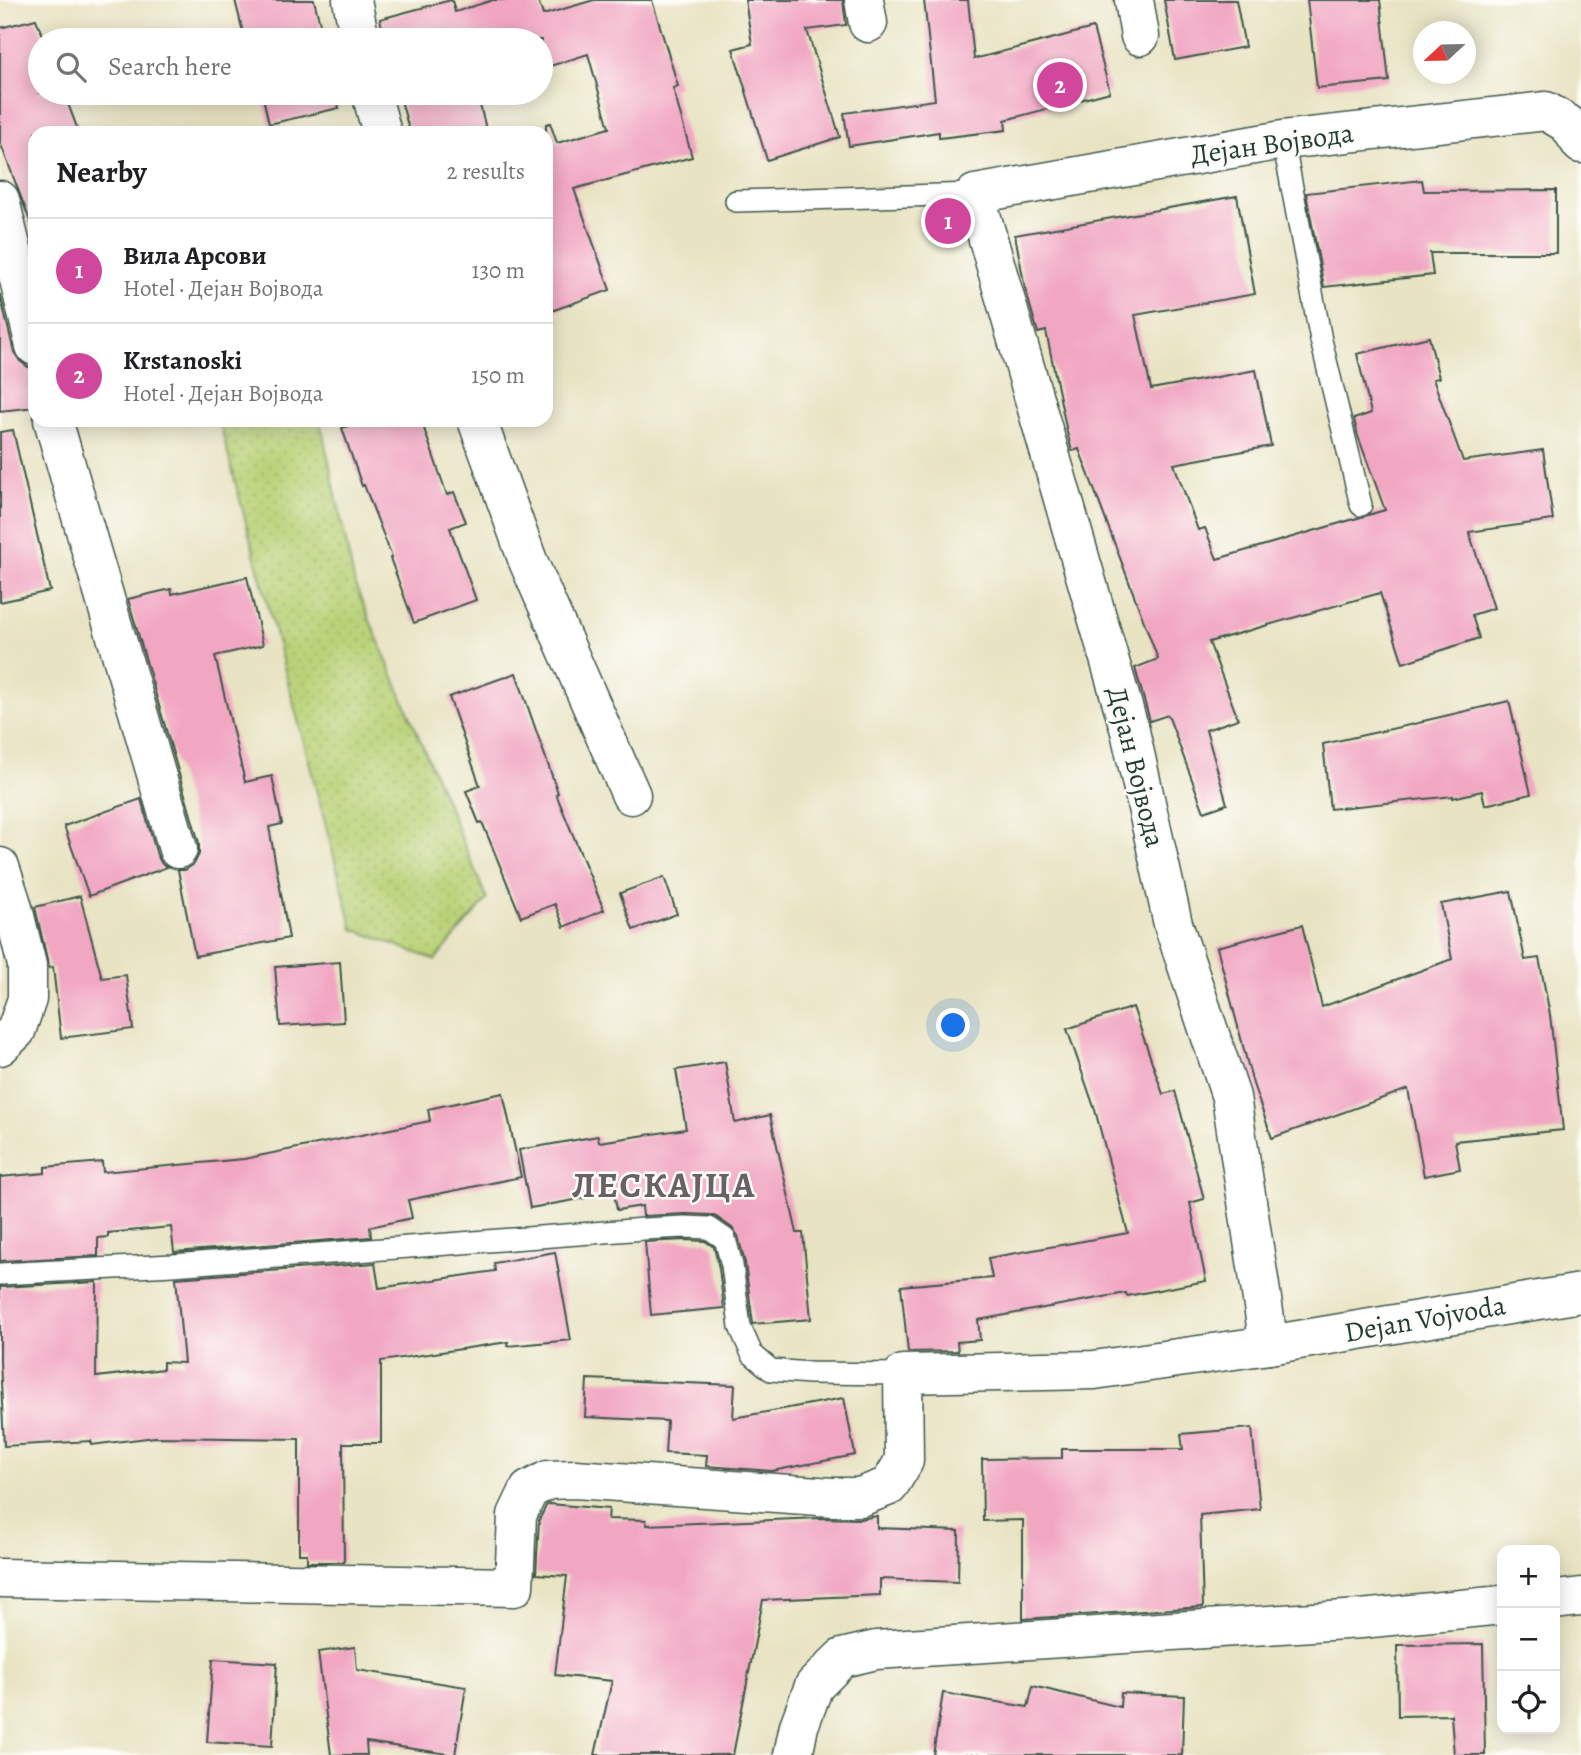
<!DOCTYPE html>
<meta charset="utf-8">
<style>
body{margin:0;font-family:Alegreya,serif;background:#f2f2f2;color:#202124}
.controls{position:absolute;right:21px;bottom:21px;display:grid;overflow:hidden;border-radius:14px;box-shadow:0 4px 18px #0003}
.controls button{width:63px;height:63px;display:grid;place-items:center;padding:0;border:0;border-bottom:2px solid #e0e0e0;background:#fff;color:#202124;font:35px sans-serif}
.compass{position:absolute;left:1413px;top:21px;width:63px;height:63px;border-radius:50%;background:#fff;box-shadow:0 4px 18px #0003;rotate:248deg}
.you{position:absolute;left:954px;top:1026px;width:24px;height:24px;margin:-18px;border:5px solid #fff;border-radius:50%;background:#1a73e8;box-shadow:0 0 0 10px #1a73e833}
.badge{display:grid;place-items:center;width:46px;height:46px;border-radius:50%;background:#1f6fb2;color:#fff;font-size:23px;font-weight:700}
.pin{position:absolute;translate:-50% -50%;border:4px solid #fff;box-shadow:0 2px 7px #0006}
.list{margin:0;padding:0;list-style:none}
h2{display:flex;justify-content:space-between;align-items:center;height:91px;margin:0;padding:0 28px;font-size:30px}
h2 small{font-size:23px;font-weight:400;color:#757577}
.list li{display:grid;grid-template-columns:46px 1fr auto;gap:21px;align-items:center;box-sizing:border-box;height:105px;padding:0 28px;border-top:2px solid #e0e0e0}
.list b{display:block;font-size:26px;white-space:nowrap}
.list p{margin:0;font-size:23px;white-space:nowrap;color:#757577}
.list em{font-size:23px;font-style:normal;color:#757577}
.icon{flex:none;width:38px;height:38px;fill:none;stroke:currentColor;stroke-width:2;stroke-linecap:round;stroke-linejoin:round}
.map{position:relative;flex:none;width:1581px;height:1755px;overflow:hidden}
.search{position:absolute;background:#fff;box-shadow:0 4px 18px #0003;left:28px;top:28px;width:525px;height:77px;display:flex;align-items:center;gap:18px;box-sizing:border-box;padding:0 24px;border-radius:38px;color:#757577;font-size:26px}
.panel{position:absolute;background:#fff;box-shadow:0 4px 18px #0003;left:28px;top:126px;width:525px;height:301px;border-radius:21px}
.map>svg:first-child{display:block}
.green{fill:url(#green-dots);stroke:#6c8856;stroke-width:2}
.building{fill:#f1a6c2}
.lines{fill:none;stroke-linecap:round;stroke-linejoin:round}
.lane-casing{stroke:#3d5649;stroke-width:24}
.street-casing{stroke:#3d5649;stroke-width:41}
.lane{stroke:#fff;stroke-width:21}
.street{stroke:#fff;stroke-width:38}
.labels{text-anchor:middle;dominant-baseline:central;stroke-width:5;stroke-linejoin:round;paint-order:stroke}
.street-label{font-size:28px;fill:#1f3d34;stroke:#fdfcf7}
.district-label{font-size:35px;font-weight:bold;letter-spacing:2px;fill:#686266;stroke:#fdfcf7}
</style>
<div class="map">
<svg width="1581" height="1755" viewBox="0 0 1581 1755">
<defs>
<pattern id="green-dots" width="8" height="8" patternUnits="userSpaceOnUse" patternTransform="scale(1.75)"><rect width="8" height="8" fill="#b9d277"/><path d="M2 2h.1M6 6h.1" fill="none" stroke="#9fb568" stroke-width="1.8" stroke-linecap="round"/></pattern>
</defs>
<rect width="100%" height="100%" fill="#fdfcf7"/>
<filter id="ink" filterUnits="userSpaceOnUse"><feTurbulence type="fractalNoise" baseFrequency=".0143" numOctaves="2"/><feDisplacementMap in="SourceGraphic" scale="14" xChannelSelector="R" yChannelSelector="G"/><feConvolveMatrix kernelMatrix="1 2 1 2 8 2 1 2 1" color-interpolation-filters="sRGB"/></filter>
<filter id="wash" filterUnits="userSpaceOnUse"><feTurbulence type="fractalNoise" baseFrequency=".00686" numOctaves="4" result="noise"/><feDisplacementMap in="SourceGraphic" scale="28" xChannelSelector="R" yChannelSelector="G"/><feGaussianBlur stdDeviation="1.57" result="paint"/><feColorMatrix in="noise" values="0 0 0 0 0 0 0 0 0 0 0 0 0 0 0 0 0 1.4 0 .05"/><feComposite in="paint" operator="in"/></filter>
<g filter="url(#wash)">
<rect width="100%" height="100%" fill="#e8e3c2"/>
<path class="green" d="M 219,420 L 320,420 L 355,585 L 487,899 L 435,960 L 353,929 Z"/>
<g id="blocks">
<g class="building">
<path d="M 235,0 L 314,0 L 324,40 L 245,40 Z"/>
<path d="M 451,0 L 452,0 L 455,12 L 493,0 L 538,0 L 543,15 L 594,0 L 652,0 L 678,86 L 673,88 L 692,157 L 574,189 L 610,290 L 546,313 L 546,124 L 550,123 L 557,143 L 609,128 L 588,54 L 541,69 L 541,40 L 385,40 L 380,19 Z"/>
<path d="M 745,0 L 843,0 L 846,25 L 807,30 L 840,137 L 767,160 L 733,49 L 752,44 Z"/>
<path d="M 924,0 L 968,0 L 974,59 L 1093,28 L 1110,92 L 1005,120 L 1006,130 L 939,138 L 939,132 L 849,146 L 844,113 L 935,100 Z"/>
<path d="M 1164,0 L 1236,0 L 1245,47 L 1175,60 Z"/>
<path d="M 1307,0 L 1380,0 L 1389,81 L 1317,88 Z"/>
<path d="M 36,19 L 44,40 L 40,40 L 40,93 L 64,93 L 79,133 L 35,133 L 35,225 L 32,226 L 0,142 L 0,28 Z"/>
<path d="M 262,93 L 336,93 L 339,108 L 269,124 Z"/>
<path d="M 399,93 L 477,93 L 487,133 L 410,133 Z"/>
<path d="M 1422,180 L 1424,191 L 1556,190 L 1556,253 L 1430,253 L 1433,275 L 1324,287 L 1306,193 Z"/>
<path d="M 1237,196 L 1255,294 L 1135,315 L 1151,389 L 1256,370 L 1271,446 L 1174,464 L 1198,530 L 1205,528 L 1217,559 L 1385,510 L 1358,436 L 1354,419 L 1371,413 L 1357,354 L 1429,337 L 1439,378 L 1433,379 L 1463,461 L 1543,450 L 1553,520 L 1469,532 L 1494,608 L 1472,615 L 1479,638 L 1403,663 L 1380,593 L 1209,642 L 1238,719 L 1206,730 L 1227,804 L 1204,812 L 1168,715 L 1150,721 L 1135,668 L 1158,659 L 1079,449 L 1072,451 L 1067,432 L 1046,331 L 1038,333 L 1025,288 L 1015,235 Z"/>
<path d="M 0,294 L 14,352 L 20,361 L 28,367 L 35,367 L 35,407 L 0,411 Z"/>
<path d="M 365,420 L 421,420 L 447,495 L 454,492 L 466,522 L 450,528 L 476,600 L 414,623 L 390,558 L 392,557 L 364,485 L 362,486 L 342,428 Z"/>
<path d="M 13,430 L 50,591 L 0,602 L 0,432 Z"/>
<path d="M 247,577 L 263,645 L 215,656 L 245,782 L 272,776 L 282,824 L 269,827 L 289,938 L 195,956 L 178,870 L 185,870 L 194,864 L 199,854 L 199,843 L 128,599 L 171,589 L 172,594 Z"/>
<path d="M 516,673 L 558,793 L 556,794 L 604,910 L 564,927 L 555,904 L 521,917 L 482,822 L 479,823 L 466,791 L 480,786 L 449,697 Z"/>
<path d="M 1509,701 L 1531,794 L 1485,805 L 1482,791 L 1453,798 L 1453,796 L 1330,809 L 1323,744 L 1423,722 L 1423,721 Z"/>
<path d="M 141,799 L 157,855 L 162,864 L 167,867 L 89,896 L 64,826 Z"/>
<path d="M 664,877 L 677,914 L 633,930 L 620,893 Z"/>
<path d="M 1511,891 L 1525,960 L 1539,958 L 1550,1015 L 1563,1130 L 1455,1141 L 1460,1169 L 1424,1176 L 1408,1089 L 1272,1138 L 1253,1084 L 1217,947 L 1302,925 L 1322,1007 L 1452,959 L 1441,904 Z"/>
<path d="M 80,896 L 102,978 L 126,975 L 133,1029 L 61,1038 L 53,967 L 49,968 L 35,907 Z"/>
<path d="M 340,962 L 344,1022 L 280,1026 L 275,967 Z"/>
<path d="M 1133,1007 L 1163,1094 L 1175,1091 L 1204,1199 L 1190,1203 L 1206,1281 L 1127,1296 L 1126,1293 L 978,1320 L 980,1340 L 957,1342 L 958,1351 L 908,1352 L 901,1286 L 992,1278 L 988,1258 L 1128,1233 L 1095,1110 L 1067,1029 Z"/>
<path d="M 725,1062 L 735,1123 L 770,1115 L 797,1233 L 803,1233 L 811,1319 L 753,1324 L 745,1263 L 738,1236 L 732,1228 L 716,1217 L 710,1215 L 686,1214 L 643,1216 L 642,1206 L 617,1210 L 614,1193 L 530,1208 L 519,1150 L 598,1136 L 599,1142 L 686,1129 L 676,1070 Z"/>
<path d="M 503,1093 L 521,1177 L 408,1200 L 412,1218 L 370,1227 L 371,1237 L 174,1252 L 171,1227 L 108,1233 L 108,1237 L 98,1238 L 98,1256 L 0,1261 L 0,1177 L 45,1173 L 45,1167 L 102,1162 L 103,1172 L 244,1159 L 430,1121 L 428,1109 Z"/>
<path d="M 685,1240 L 705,1241 L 714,1247 L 719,1268 L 724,1308 L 651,1315 L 645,1242 Z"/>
<path d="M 555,1252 L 571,1340 L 508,1346 L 508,1342 L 381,1361 L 381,1443 L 343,1443 L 344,1562 L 307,1562 L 307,1554 L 299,1554 L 299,1439 L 155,1437 L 92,1445 L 91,1441 L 4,1446 L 0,1360 L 0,1287 L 97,1282 L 96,1377 L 163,1369 L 163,1362 L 184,1363 L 176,1278 L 375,1263 L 379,1288 L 495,1271 L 494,1263 Z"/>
<path d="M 587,1379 L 735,1385 L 733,1418 L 844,1398 L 855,1455 L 772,1471 L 706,1466 L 707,1455 L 665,1453 L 667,1421 L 585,1417 Z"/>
<path d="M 1252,1428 L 1260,1509 L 1200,1515 L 1203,1607 L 1023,1619 L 1023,1520 L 983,1521 L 982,1459 L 1062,1458 L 1062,1449 L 1183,1449 L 1181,1434 Z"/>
<path d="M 549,1504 L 609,1509 L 608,1519 L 646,1520 L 647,1525 L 820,1518 L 860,1519 L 877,1516 L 877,1528 L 959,1531 L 958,1582 L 880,1579 L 880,1595 L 763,1600 L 733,1755 L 595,1755 L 612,1681 L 555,1675 L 567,1576 L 536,1574 L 539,1520 L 546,1506 Z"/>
<path d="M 1483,1644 L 1485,1755 L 1454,1755 L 1451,1715 L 1398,1716 L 1397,1645 Z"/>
<path d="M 355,1647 L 357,1670 L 466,1687 L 455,1755 L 366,1742 L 367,1755 L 331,1755 L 318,1652 Z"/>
<path d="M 213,1659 L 277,1663 L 272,1746 L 207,1742 Z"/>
<path d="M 1033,1686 L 1120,1707 L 1121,1693 L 1184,1696 L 1182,1755 L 933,1755 L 943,1693 L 1028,1707 Z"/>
</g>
</g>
</g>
<g filter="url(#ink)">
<use href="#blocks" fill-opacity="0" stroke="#3d5649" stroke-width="2"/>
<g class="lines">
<g class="lane-casing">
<g id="lane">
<path d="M 1283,140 L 1321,340 L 1361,505"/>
<path d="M 736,201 L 975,194"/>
<path d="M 0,1274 L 173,1265 L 644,1229 L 685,1227 L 709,1228 L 725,1239 L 732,1265 L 740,1327 L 752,1354 L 771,1370 L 810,1373 L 903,1374"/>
</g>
</g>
<g class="street-casing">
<g id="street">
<path d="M 352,0 L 360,40"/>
<path d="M 864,0 L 868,23"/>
<path d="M 1134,0 L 1140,36"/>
<path d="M 371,93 L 382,133"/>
<path d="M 0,200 L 35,346"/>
<path d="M 53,420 L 178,849"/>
<path d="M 477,420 L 528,561 L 631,795"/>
<path d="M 0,867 L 12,904 L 27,965 L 27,999 L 16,1031 L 0,1046"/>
<path d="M 1269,1345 L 1231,1097 L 1173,924 L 1130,731 L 975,194 L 1283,140 L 1546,111 L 1568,124 L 1581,144"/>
<path d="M 0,1578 L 514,1587 L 517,1515 L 529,1490 L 548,1480 L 575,1479 L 833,1497 L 860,1497 L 889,1486 L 904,1461 L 903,1374 L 1094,1370 L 1269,1345 L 1581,1293"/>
<path d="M 1555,1600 L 1581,1597"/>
<path d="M 793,1755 L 799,1726 L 814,1686 L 842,1658 L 876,1650 L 1361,1619 L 1502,1605"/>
</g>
</g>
<use href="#lane" class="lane"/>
<use href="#street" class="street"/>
</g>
</g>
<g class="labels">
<g class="street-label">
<text transform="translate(1272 144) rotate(-8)">Дејан Војвода</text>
<text transform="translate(1136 767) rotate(76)">Дејан Војвода</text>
<text transform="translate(1425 1319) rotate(-10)">Dejan Vojvoda</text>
</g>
<g class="district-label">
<text x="664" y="1185">ЛЕСКАЈЦА</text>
</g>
</g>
</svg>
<div class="controls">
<button>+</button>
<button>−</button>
<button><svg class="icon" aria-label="locate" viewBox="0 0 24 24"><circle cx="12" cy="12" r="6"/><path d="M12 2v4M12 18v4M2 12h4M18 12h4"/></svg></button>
</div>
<svg class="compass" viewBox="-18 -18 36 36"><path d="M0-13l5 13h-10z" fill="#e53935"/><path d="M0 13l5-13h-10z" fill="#757577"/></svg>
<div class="you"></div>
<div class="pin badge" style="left:948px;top:221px;background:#d1479c">1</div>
<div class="pin badge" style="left:1060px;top:85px;background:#d1479c">2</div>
<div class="search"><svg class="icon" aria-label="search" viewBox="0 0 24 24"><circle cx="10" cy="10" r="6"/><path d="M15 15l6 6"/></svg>Search here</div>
<section class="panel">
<h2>Nearby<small>2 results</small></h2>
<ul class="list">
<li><span class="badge" style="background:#d1479c">1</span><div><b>Вила Арсови</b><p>Hotel · Дејан Војвода</p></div><em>130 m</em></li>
<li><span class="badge" style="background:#d1479c">2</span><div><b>Krstanoski</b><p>Hotel · Дејан Војвода</p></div><em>150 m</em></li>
</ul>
</section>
</div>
